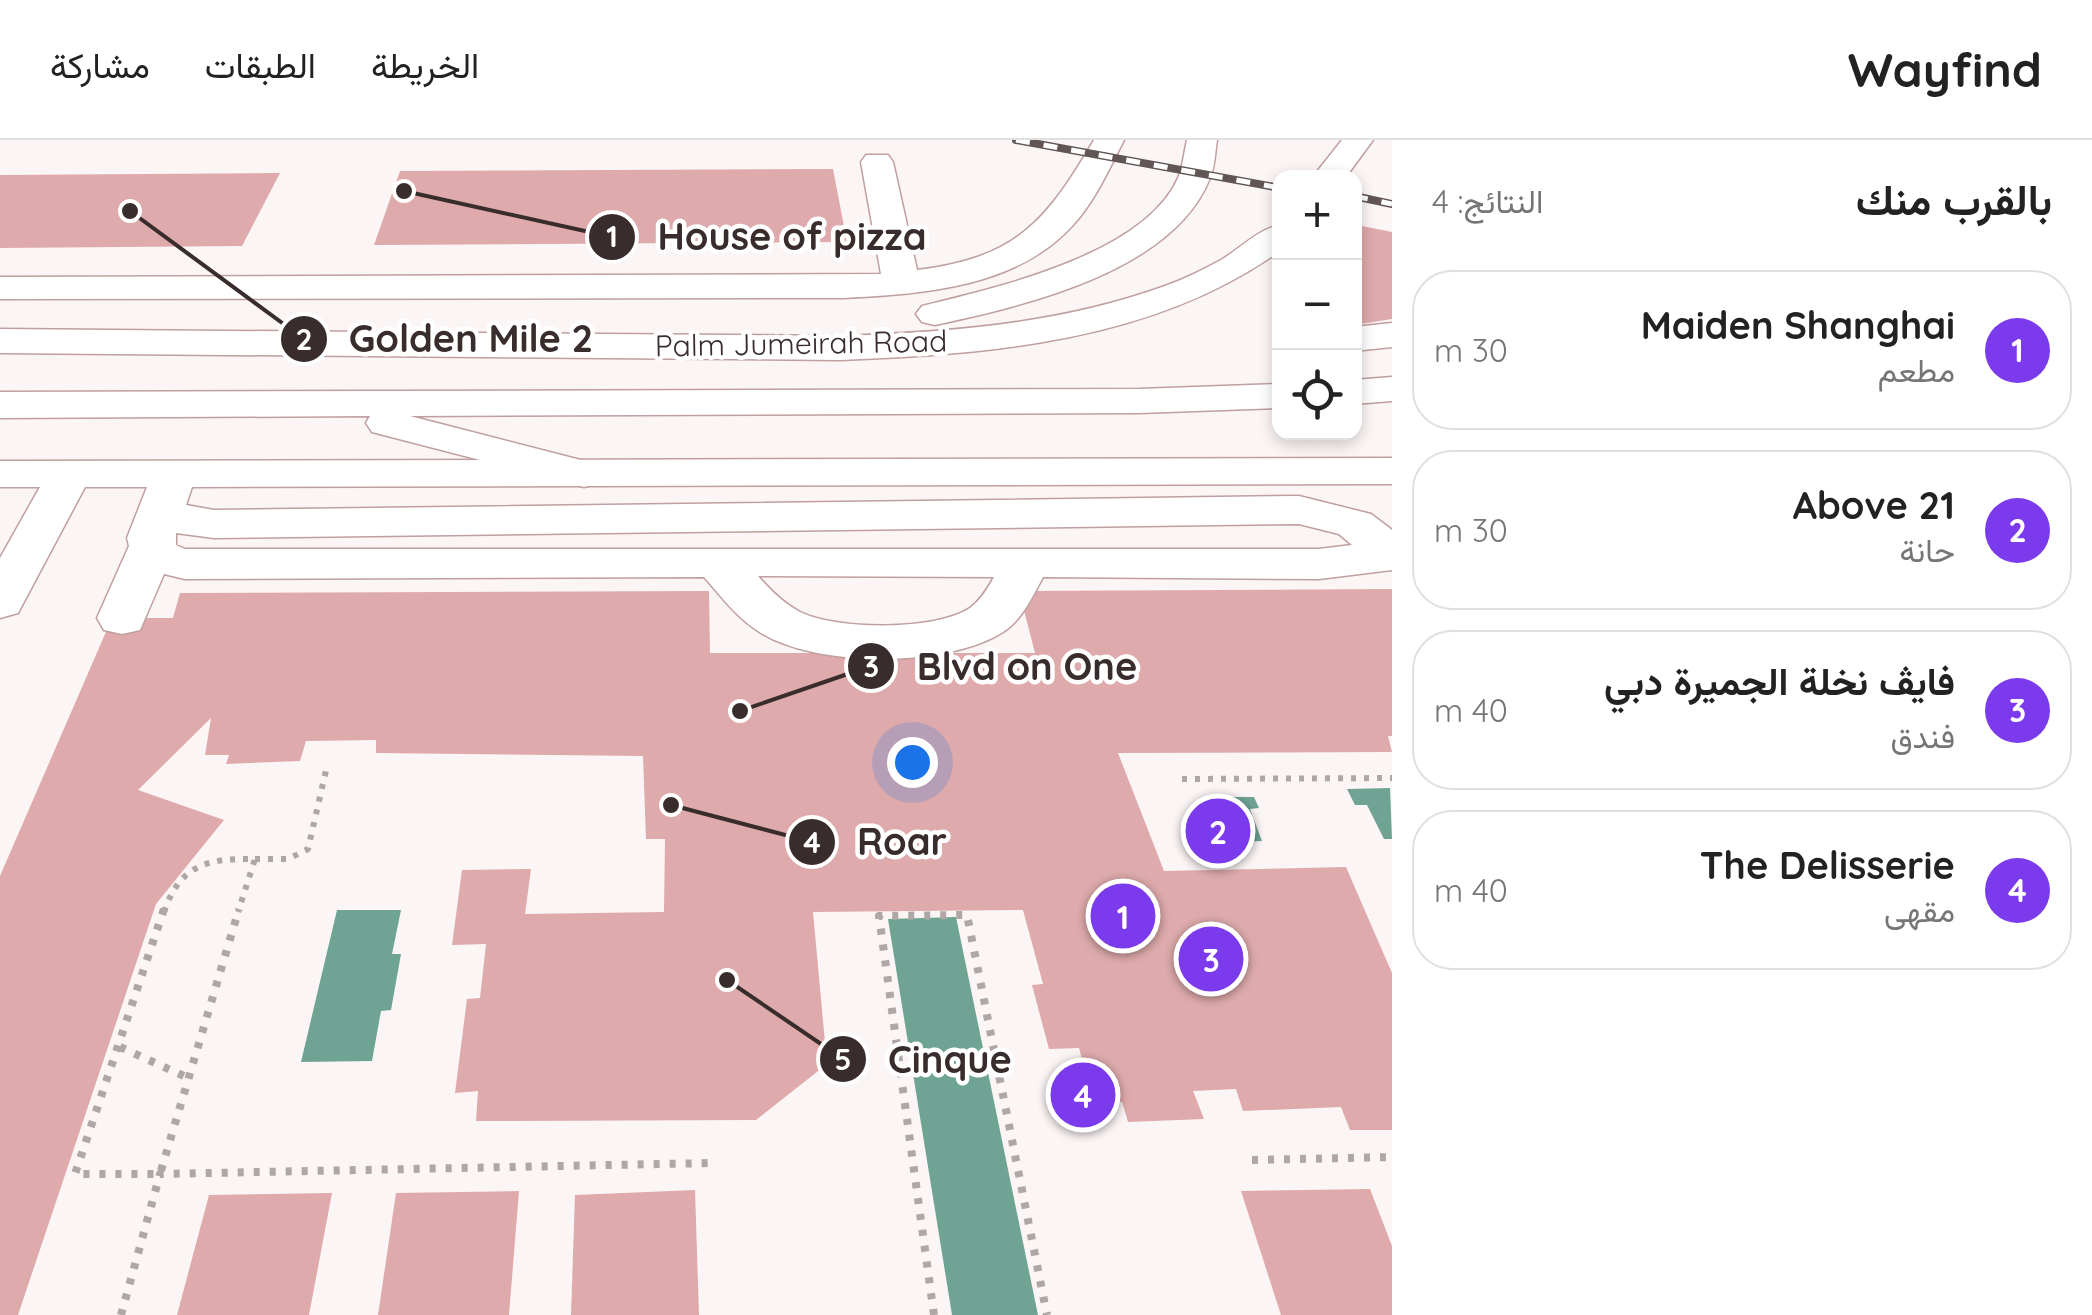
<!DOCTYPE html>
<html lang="ar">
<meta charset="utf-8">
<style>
body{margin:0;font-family:Quicksand,Vazirmatn,sans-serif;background:#f2f2f2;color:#222;direction:rtl}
.controls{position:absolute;right:30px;top:30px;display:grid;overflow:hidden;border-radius:20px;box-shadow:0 5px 15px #0003}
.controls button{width:90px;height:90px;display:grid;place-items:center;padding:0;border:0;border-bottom:2px solid #e0e0e0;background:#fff;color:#222;font:50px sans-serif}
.you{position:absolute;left:912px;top:622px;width:35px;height:35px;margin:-25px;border:8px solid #fff;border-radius:50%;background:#1a73e8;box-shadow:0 0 0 15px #1a73e833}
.badge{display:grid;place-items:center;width:65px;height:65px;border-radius:50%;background:#7c3aed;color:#fff;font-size:32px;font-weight:700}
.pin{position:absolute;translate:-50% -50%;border:5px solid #fff;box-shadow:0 2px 10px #0006}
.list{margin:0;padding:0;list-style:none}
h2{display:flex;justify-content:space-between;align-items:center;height:130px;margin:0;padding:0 40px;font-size:42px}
h2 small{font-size:32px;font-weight:400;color:#767676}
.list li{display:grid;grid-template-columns:65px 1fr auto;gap:30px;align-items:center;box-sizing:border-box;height:160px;margin:0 20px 20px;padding:0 20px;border:2px solid #e0e0e0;border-radius:40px}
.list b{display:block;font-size:38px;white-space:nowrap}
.list p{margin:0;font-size:32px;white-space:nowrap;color:#767676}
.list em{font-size:32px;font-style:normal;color:#767676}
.icon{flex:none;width:55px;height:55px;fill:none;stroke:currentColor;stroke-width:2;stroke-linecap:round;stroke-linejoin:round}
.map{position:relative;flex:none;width:1392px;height:1175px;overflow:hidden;direction:ltr}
header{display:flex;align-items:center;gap:60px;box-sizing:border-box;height:140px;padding:0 50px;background:#fff;border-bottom:2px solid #e0e0e0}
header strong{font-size:48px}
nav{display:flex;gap:55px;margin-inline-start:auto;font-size:35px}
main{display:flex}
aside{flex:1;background:#fff}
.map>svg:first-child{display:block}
.water{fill:#6fa494}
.building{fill:#deaaab}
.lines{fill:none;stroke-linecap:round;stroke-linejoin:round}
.minor-casing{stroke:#bf9f9f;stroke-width:3}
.major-casing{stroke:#bf9f9f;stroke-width:3}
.path-far1{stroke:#afa6a6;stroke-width:6;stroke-dasharray:5 8;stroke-linecap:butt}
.path{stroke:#afa6a6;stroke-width:8;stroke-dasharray:6 10;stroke-linecap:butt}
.minor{fill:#fff;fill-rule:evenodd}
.major{fill:#fff;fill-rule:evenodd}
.rail-casing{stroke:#615555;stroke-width:8}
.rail{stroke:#fff;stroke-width:5;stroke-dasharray:14;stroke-linecap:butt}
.labels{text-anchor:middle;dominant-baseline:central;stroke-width:9;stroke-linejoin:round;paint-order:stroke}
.far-street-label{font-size:30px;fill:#392c2c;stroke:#fff}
.leader{fill:none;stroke:#392c2c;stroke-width:4}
.callout-dot{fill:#392c2c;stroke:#fff;stroke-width:4}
.mark-label{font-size:30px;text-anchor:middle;font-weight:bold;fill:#fff}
.callout-label{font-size:38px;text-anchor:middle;font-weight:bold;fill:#392c2c;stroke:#fff;stroke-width:9;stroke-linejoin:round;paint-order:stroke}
</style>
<header>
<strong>Wayfind</strong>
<nav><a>الخريطة</a><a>الطبقات</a><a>مشاركة</a></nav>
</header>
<main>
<aside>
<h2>بالقرب منك<small>النتائج: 4</small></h2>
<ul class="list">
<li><span class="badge">1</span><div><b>Maiden Shanghai</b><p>مطعم</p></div><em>30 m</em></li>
<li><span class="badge">2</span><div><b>Above 21</b><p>حانة</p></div><em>30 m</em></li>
<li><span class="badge">3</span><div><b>فايڤ نخلة الجميرة دبي</b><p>فندق</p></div><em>40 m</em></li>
<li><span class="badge">4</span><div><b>The Delisserie</b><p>مقهى</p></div><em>40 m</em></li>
</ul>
</aside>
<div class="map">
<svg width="1392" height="1175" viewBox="0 0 1392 1175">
<rect width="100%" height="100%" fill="#fcf5f5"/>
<g class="water">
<path d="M 1390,648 L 1392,699 L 1384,699 L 1367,665 L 1355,665 L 1347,649 Z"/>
<path d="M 1202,657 L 1254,657 L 1259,668 L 1250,669 L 1262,701 L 1219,702 Z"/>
<path d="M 337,770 L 401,770 L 392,814 L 401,814 L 391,870 L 381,871 L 372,921 L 301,922 Z"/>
<path d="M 956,777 L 1038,1175 L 952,1175 L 888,779 Z"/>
</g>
<g class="building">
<path d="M 833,29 L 847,102 L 374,105 L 400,31 Z"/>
<path d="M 280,33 L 242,106 L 0,108 L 0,35 Z"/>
<path d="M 1362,86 L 1392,92 L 1392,179 L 1354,185 L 1354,103 Z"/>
<path d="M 1392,449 L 1392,596 L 1388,596 L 1392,612 L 1118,613 L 1164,731 L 1346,727 L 1392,833 L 1392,990 L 1350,990 L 1341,967 L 1243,971 L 1236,949 L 1193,951 L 1204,979 L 1128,982 L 1122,962 L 1087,964 L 1079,938 L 1087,938 L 1079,908 L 1049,909 L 1032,845 L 1043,844 L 1023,770 L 813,772 L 827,924 L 756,980 L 476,981 L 478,951 L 455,953 L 467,859 L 480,858 L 486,804 L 452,805 L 462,730 L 531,729 L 525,774 L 664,772 L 665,699 L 646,699 L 643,616 L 376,613 L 376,600 L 306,601 L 300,621 L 226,624 L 229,615 L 205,615 L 211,578 L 138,650 L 224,680 L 156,764 L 18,1175 L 0,1175 L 0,736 L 112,478 L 173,478 L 180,453 L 709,451 L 710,513 L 1035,513 L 1019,451 Z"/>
<path d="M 1370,1049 L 1392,1106 L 1392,1175 L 1281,1175 L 1241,1051 Z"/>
<path d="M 695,1050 L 699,1175 L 571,1175 L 575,1055 Z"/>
<path d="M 519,1051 L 509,1175 L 378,1175 L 396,1053 Z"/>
<path d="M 332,1053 L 309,1175 L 177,1175 L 209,1055 Z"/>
</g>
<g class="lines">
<g class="minor-casing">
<g id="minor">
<path d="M 1094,0 L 1124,0 C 1109,29 1095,61 1073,85 C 1016,148 923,154 844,158 L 0,159 L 0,137 L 881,134 L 861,22 L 866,15 L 888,15 L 893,22 L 917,130 C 1016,118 1046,82 1094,0 Z"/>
<path d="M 1392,183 L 1392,207 L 1354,211 L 1354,187 Z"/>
<path d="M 1392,318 L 1392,344 L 192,347 L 186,365 L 214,370 L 1299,356 L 1371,374 L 1392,390 L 1392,430 L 1319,439 L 1043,437 C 1033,456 1021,481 1003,492 C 947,528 813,528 758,491 C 736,477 721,456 704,437 L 185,439 L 164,434 L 140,490 L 122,494 L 104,490 L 97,478 L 129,406 L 127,398 L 147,347 L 85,347 L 18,473 L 0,478 L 0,418 L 40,347 L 0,347 L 0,321 ZM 1299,384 L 1339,394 L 1352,405 L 1319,409 L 185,409 L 176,405 L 176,393 L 214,398 ZM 758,436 L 994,437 C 988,448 981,460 970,468 C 935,491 837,490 800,472 C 783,463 770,450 758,436 Z"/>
</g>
</g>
<g class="major-casing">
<g id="major">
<path d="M 1187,0 L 1217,0 C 1215,12 1215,27 1210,38 C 1173,132 1023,166 935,185 L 922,182 L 916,174 L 922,166 C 995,148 1144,115 1178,38 C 1183,27 1184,12 1187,0 Z"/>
<path d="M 1342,0 L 1373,0 L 1345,38 L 1312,38 Z"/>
<path d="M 1280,85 L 1280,111 C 1152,202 991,214 840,220 L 0,213 L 0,189 L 840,196 C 951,192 1060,184 1165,146 C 1184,139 1203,130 1221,120 C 1241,108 1257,90 1280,85 Z"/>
<path d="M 1392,237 L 1392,261 L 1354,264 L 1354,240 Z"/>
<path d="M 1280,244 L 1280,268 L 1139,273 L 410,276 L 600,325 L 606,334 L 600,343 L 584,347 L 372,292 L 366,283 L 370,276 L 0,278 L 0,252 L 1139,249 Z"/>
</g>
</g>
<g class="path-far1">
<path d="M 1182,639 L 1392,638"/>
<path d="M 255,719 L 288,719 L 308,709 L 327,626"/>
<path d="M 164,772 C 180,724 209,718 255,719 L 238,772"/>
</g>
<g class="path">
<path d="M 164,769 L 75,1034 L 160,1034 L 239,769"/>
<path d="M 120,907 L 186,937"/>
<path d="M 1252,1020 L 1392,1017"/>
<path d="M 121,1175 L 160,1034 L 711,1023"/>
<path d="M 934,1175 L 879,776 L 967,775 L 1047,1175"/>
</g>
<use href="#minor" class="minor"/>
<use href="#major" class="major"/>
<g class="rail-casing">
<g id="rail">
<path d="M 1016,0 L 1280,48"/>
<path d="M 1354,56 L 1392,64"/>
</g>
</g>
<use href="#rail" class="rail"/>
</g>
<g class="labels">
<g class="far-street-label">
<text transform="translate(801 203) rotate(-1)">Palm Jumeirah Road</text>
</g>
</g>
<path class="leader" d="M404 51L612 97M130 71L304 199M740 571L871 526M671 665L812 702M727 840L843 919"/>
<g class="callout-dot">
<circle cx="404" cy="51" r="10"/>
<circle cx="130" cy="71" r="10"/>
<circle cx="740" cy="571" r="10"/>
<circle cx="671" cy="665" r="10"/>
<circle cx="727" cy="840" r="10"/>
<circle cx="612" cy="97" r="25"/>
<circle cx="304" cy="199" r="25"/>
<circle cx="871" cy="526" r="25"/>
<circle cx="812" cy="702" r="25"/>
<circle cx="843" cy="919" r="25"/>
</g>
<g class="mark-label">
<text x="612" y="107">1</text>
<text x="304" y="210">2</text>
<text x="871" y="537">3</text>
<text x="812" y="713">4</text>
<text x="843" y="930">5</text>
</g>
<g class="callout-label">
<text x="792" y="110">House of pizza</text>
<text x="471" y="212">Golden Mile 2</text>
<text x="1027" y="540">Blvd on One</text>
<text x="902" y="715">Roar</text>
<text x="950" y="933">Cinque</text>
</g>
</svg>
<div class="controls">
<button>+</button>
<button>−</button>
<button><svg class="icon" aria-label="locate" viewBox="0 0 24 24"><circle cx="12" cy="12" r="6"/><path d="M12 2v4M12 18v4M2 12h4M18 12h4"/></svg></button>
</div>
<div class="you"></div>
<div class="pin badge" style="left:1123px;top:776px">1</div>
<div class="pin badge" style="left:1218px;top:691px">2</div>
<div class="pin badge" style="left:1211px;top:819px">3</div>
<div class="pin badge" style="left:1083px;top:955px">4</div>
</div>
</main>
